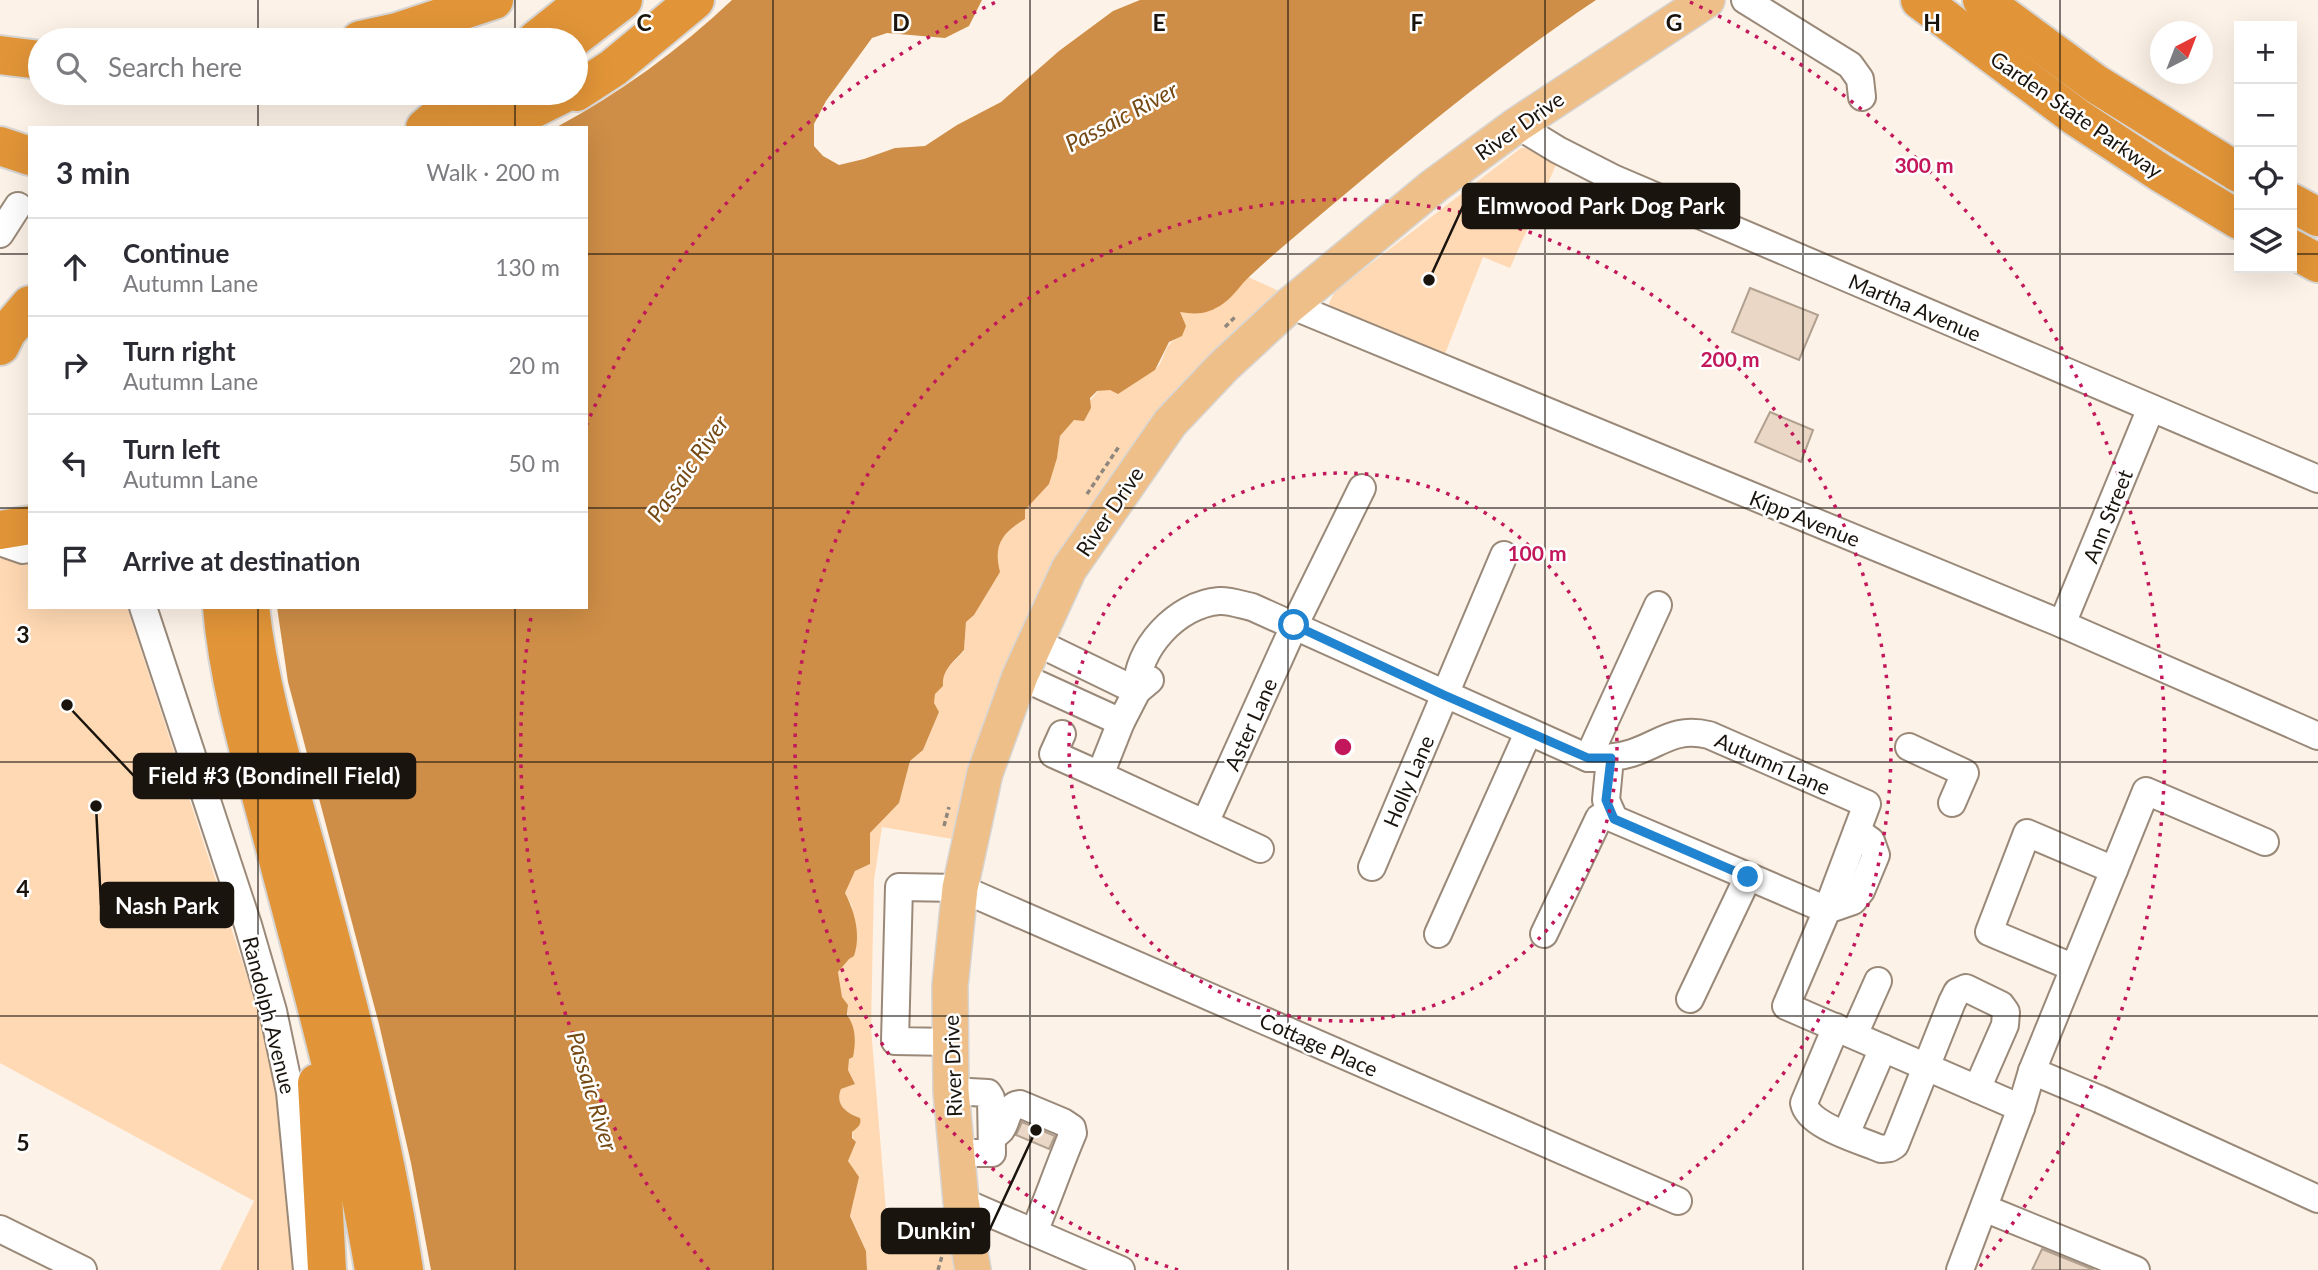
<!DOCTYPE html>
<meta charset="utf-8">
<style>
body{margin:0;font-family:Lato,sans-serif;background:#f7f7f7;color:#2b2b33}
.controls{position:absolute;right:21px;top:21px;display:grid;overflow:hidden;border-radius:0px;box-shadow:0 7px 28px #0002}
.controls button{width:63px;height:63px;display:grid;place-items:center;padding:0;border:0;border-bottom:2px solid #e1e1e2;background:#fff;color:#2b2b33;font:35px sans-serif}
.compass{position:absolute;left:2150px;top:21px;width:63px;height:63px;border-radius:50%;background:#fff;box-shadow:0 7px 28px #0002;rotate:42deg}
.stop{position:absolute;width:21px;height:21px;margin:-16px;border:5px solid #2184d0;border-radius:50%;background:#fff}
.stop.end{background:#2184d0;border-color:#fff;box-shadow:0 2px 7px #0008}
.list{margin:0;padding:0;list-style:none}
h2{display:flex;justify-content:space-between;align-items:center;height:91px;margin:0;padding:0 28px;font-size:30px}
h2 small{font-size:23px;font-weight:400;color:#7c7c81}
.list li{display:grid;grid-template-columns:46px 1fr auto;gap:21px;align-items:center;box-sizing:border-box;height:98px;padding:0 28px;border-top:2px solid #e1e1e2}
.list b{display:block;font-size:26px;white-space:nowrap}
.list p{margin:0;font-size:23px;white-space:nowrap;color:#7c7c81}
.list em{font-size:23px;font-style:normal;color:#7c7c81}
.icon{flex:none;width:38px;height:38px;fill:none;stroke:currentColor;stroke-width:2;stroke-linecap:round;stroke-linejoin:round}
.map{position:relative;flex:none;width:2318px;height:1270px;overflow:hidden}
.search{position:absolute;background:#fff;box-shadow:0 7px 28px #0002;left:28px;top:28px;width:560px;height:77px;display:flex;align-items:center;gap:18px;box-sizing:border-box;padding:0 24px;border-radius:38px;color:#7c7c81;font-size:26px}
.panel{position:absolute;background:#fff;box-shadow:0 7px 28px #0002;left:28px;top:126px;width:560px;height:483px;border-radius:0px}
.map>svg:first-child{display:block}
.green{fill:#ffd9b3}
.water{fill:#ce8e47}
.building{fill:#ead7c5;stroke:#b1a08f;stroke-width:2}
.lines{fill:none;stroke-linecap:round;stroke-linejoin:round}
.minor-casing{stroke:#9a8978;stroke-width:30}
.major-casing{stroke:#d6d5d4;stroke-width:38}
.highway-casing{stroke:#d6d5d4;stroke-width:42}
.path{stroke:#8f877e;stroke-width:3.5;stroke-dasharray:5 3.5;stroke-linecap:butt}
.minor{stroke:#fff;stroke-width:26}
.major{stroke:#eebf88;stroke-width:35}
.highway{stroke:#e29538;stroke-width:38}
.route{stroke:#2184d0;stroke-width:9}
.grid{fill:none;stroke:#1a140e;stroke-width:2;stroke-opacity:0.55}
.ring{fill:none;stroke:#c2185b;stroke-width:3.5;stroke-dasharray:3.5 7}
.labels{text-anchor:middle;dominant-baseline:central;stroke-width:5;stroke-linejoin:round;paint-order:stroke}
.street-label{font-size:21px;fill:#1a140e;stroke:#fff}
.water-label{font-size:23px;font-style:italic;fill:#744913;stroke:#fff}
.grid-label{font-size:23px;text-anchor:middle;font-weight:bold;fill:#1a140e;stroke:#fff;stroke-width:5;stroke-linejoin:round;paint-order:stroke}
.centre{fill:#c2185b;stroke:#fff;stroke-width:3.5}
.ring-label{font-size:21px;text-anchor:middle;font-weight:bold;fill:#c2185b;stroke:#fff;stroke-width:5;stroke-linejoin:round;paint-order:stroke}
.leader{fill:none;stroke:#1a140e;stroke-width:2.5}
.callout-dot{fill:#1a140e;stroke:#fff;stroke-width:2.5}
.callout{fill:#1a140e;stroke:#1a140e;stroke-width:2.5}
.callout-label{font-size:23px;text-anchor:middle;font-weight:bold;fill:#fff}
</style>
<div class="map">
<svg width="2318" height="1270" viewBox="0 0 2318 1270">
<rect width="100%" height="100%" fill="#fdf2e7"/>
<g class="green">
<path d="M 1521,148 L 1526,148 L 1556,165 L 1510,268 L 1483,257 L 1443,359 L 1331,309 L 1329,303 L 1335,291 Z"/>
<path d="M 1248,277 L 1297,299 L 1069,569 L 970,842 L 882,827 L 874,880 L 871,1028 L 887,1223 L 964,1217 L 974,1270 L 867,1270 L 866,1251 L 850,1215 C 856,1196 857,1180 848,1161 L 856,1142 C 848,1134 855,1126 860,1118 C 845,1113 835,1104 841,1089 L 855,1084 L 848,1070 L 848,1005 L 842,998 L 838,972 L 849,958 L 852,906 L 845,893 L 855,871 L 870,864 L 870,833 L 899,803 L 910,761 L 923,750 L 939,712 L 933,703 L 935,693 L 943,686 C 942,669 954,663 964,651 L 966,622 L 974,614 L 1001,540 L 1007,530 L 1025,519 L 1025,510 L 1037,497 L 1057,458 L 1060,436 L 1098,391 C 1109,390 1147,377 1155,370 C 1168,357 1160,346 1181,336 L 1179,312 L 1227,301 Z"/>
<path d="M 30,557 L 30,607 L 127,607 L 256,1004 L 288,1134 L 293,1270 L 220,1270 L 254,1201 L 0,1063 L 0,559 Z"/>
</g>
<path class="water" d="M 732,0 L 982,0 L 969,26 L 945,38 L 887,33 L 872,38 L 826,101 L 814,124 L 814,146 L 823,156 L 839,165 L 864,159 L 895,148 L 925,146 L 957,125 L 1001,102 L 1059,51 L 1113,11 L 1140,0 L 1596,0 C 1494,68 1400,148 1306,227 C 1287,243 1268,259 1250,276 C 1241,284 1234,296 1224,303 C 1209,314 1197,315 1180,312 L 1186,326 L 1182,336 L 1169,342 L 1155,370 L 1118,394 L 1110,390 L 1097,391 L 1090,398 L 1091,408 L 1084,421 L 1074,420 L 1060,436 L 1057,458 L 1049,484 L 1025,510 L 1025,519 C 1002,533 993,545 1000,572 L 974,615 L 966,622 L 964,650 C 954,662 942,669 943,686 L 935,694 L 934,703 L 939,712 L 923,750 L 910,761 L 899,803 L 870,833 L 870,864 L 855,871 L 845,893 C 855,912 861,935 854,956 L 849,959 L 838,972 L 842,997 L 848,1005 L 847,1015 C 856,1027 856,1042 853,1057 L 849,1059 L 848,1070 L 855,1084 L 841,1089 C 835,1104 845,1113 860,1118 C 862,1125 857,1128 852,1132 L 852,1138 L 856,1142 L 848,1161 L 859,1177 L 850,1216 L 866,1251 L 867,1270 L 431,1270 L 411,1163 L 379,1024 L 288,682 L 277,607 L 586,607 L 586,128 L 555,128 C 620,93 679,50 732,0 Z"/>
<g class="building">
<path d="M 1750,288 L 1818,315 L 1799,360 L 1732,332 Z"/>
<path d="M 1770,412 L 1813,430 L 1801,462 L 1755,442 Z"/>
<path d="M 1022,1122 L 1055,1136 L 1049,1149 L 1016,1135 Z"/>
<path d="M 2042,1249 L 2094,1270 L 2032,1270 Z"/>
</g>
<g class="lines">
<g class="minor-casing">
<g id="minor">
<path d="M 1745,0 L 1850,65 L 1860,79 L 1862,97"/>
<path d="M 1517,125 L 1558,150 L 1615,179 L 2318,479"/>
<path d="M 0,234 L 18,206"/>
<path d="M 1290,305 L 2062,624 L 2318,736"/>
<path d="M 0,542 L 23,550 L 30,549"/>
<path d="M 143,607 L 248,925 L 273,1011 L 290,1092 L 307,1270"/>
<path d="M 2062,624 L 2151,408"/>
<path d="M 1036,642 L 1137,691"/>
<path d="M 1020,676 L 1121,722"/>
<path d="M 1150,680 L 1137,691 L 1121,722 L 1100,775 L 1260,849"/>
<path d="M 1137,691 C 1135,649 1178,604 1219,601 C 1229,600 1242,605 1252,607 L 1588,758 C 1604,758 1617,758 1632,753 C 1662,743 1674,727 1709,735 L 1867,804 L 1827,910 L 1614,819 L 1606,800 L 1610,758"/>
<path d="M 1062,734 L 1053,754 L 1100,775"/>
<path d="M 1909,747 L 1965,773 L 1952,803"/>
<path d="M 1588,758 L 1658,605"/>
<path d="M 1205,823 L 1294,626 L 1362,488"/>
<path d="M 1857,831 L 1871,841 L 1876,855 L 1861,891 L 1853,901 L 1827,910 L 1786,1006 L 2021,1108"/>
<path d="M 1372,867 L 1504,555"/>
<path d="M 2114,870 L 2146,791 L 2265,842"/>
<path d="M 1438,934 L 1528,733"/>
<path d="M 1544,934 L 1599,818 L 1611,812"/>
<path d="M 1690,999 L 1748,877"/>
<path d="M 1836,1027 L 1804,1103 C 1808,1126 1860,1140 1881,1149 L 1890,1148 L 1895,1145 L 1952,1002 L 1957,992 L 1966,988 L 2001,1005 L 2006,1012 L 2005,1025 L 1977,1089"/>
<path d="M 1854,1035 L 1878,981"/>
<path d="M 951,1042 L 895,1041 L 899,887 L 960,888 L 1678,1201"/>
<path d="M 2032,1071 L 2099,1099 L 2318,1199"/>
<path d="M 951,1091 L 988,1093 L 991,1098 L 992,1153 L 957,1153"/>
<path d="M 1846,1134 L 1883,1048"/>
<path d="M 992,1138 C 995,1135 998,1133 1001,1130 C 1008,1121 1006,1105 1020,1104 L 1063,1122 L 1072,1128 L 1073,1133 C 1059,1166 1048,1199 1034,1232"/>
<path d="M 961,1201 L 1121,1270"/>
<path d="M 1984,1208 L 2136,1270"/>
<path d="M 0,1229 L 83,1270"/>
<path d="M 1960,1270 L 2021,1108 L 2032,1071 L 2114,870 L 2027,833 L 1989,932 L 2072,967"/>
</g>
</g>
<g class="major-casing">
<path id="major" d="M 973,1270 L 961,1201 L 951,1091 L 950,986 L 960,888 L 985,773 L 1020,676 L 1069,569 L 1170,423 L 1224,366 L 1290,305 L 1434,186 L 1517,125 L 1707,0"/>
</g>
<g class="highway-casing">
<g id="highway">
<path d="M 1920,0 L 2076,117 L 2161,173 L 2239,220"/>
<path d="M 1982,0 L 2096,84 L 2239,173"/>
<path d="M 360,40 L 397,32 L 494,0"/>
<path d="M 536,40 L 585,1"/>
<path d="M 571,40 L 623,0"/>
<path d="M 0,55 L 40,60"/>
<path d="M 576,92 L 613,68 L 695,0"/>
<path d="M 425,128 L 466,93"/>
<path d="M 460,128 L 502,93"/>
<path d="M 495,128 L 565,93"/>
<path d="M 0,146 L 30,156"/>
<path d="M 2292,203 L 2318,217"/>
<path d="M 2292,249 L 2318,263"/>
<path d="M 0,346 L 7,332 L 30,305"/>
<path d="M 0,530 L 30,525"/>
<path d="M 222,607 C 229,692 256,774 277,856 C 313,993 351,1130 374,1270"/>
<path d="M 250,607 C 260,695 288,781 311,866 C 347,999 383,1133 404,1270"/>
<path d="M 317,1083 L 327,1270"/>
</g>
</g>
<g class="path">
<path d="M 1225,327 L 1237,315"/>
<path d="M 1087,494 L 1120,445"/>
<path d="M 944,826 L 949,807"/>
<path d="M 938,1270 L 942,1256"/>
</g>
<use href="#minor" class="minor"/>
<use href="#major" class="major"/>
<use href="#highway" class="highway"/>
</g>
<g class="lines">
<path class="route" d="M 1294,625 L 1444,695 L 1588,758 L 1611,758 L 1606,800 L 1614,819 L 1748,877"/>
</g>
<path class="grid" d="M 258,0 L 258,40M 515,0 L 515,40M 773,0 L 773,1270M 1030,0 L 1030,1270M 1288,0 L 1288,1270M 1545,0 L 1545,1270M 1803,0 L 1803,1270M 2060,0 L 2060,1270M 258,93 L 258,128M 515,93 L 515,128M 0,254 L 30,254M 586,254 L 2239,254M 2292,254 L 2318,254M 0,508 L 30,508M 586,508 L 2318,508M 258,607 L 258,1270M 515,607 L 515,1270M 0,762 L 2318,762M 0,1016 L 2318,1016"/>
<g class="ring">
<circle cx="1343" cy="747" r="274"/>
<path d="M1178 1270A548 548 0 1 1 1508 1270"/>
<path d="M709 1270A822 822 0 0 1 532 611M586 426A822 822 0 0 1 996 2M1690 2A822 822 0 0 1 1977 1270"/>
</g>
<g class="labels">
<g class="street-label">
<text transform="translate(2077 114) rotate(35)">Garden State Parkway</text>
<text transform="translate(1519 125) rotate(-35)">River Drive</text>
<text transform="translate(1915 307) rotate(23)">Martha Avenue</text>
<text transform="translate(1109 511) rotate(-56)">River Drive</text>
<text transform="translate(2107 516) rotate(-68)">Ann Street</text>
<text transform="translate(1805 518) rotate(22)">Kipp Avenue</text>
<text transform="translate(1250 724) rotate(-66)">Aster Lane</text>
<text transform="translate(1773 763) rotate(24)">Autumn Lane</text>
<text transform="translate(1408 781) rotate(-67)">Holly Lane</text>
<text transform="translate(270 1015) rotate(76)">Randolph Avenue</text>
<text transform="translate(1319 1044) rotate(24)">Cottage Place</text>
<text transform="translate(952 1066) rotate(-92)">River Drive</text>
</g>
<g class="water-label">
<text transform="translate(1121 116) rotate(-28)">Passaic River</text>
<text transform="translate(687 468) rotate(-55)">Passaic River</text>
<text transform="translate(593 1091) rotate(73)">Passaic River</text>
</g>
</g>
<g class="grid-label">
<text x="644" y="31">C</text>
<text x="901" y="31">D</text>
<text x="1159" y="31">E</text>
<text x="1417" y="31">F</text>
<text x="1674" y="31">G</text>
<text x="1932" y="31">H</text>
<text x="23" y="643">3</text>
<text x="23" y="897">4</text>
<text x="23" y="1151">5</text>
</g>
<circle cx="1343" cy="747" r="10" class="centre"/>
<g class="ring-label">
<text x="1924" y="173">300 m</text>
<text x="1730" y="367">200 m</text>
<text x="1537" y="561">100 m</text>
</g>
<path class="leader" d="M1429 280L1463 206M67 705L134 776M96 806L101 905M1036 1130L989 1231"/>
<g class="callout-dot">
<circle cx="1429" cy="280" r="7"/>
<circle cx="67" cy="705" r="7"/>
<circle cx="96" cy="806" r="7"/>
<circle cx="1036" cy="1130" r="7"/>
</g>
<g class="callout">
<rect x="1463" y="184" width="276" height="44" rx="7"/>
<rect x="134" y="754" width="281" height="44" rx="7"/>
<rect x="101" y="883" width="132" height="44" rx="7"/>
<rect x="882" y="1209" width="107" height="44" rx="7"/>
</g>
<g class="callout-label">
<text x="1601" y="214">Elmwood Park Dog Park</text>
<text x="274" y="784">Field #3 (Bondinell Field)</text>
<text x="167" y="914">Nash Park</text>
<text x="936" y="1239">Dunkin'</text>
</g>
</svg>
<div class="controls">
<button>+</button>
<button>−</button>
<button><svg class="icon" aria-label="locate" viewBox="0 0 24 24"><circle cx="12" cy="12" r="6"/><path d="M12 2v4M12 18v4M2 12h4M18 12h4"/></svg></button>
<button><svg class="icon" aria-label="layers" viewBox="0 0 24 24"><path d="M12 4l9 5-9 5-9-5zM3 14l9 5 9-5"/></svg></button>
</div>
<svg class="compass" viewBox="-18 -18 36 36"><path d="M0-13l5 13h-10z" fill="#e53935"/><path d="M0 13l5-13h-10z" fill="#7c7c81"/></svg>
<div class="stop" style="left:1294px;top:625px"></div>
<div class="stop end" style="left:1748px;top:877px"></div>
<div class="search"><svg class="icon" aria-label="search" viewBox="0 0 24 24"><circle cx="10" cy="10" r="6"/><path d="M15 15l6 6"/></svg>Search here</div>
<section class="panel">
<h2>3 min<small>Walk · 200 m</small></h2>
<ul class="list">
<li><svg class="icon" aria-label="ahead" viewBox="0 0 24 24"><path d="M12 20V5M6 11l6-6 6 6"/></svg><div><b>Continue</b><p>Autumn Lane</p></div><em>130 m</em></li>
<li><svg class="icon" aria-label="right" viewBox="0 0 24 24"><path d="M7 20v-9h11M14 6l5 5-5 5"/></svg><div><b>Turn right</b><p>Autumn Lane</p></div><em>20 m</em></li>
<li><svg class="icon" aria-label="left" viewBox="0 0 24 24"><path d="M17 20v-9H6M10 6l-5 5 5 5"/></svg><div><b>Turn left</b><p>Autumn Lane</p></div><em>50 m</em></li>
<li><svg class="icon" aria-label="arrive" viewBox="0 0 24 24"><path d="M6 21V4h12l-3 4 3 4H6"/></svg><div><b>Arrive at destination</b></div></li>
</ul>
</section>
</div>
